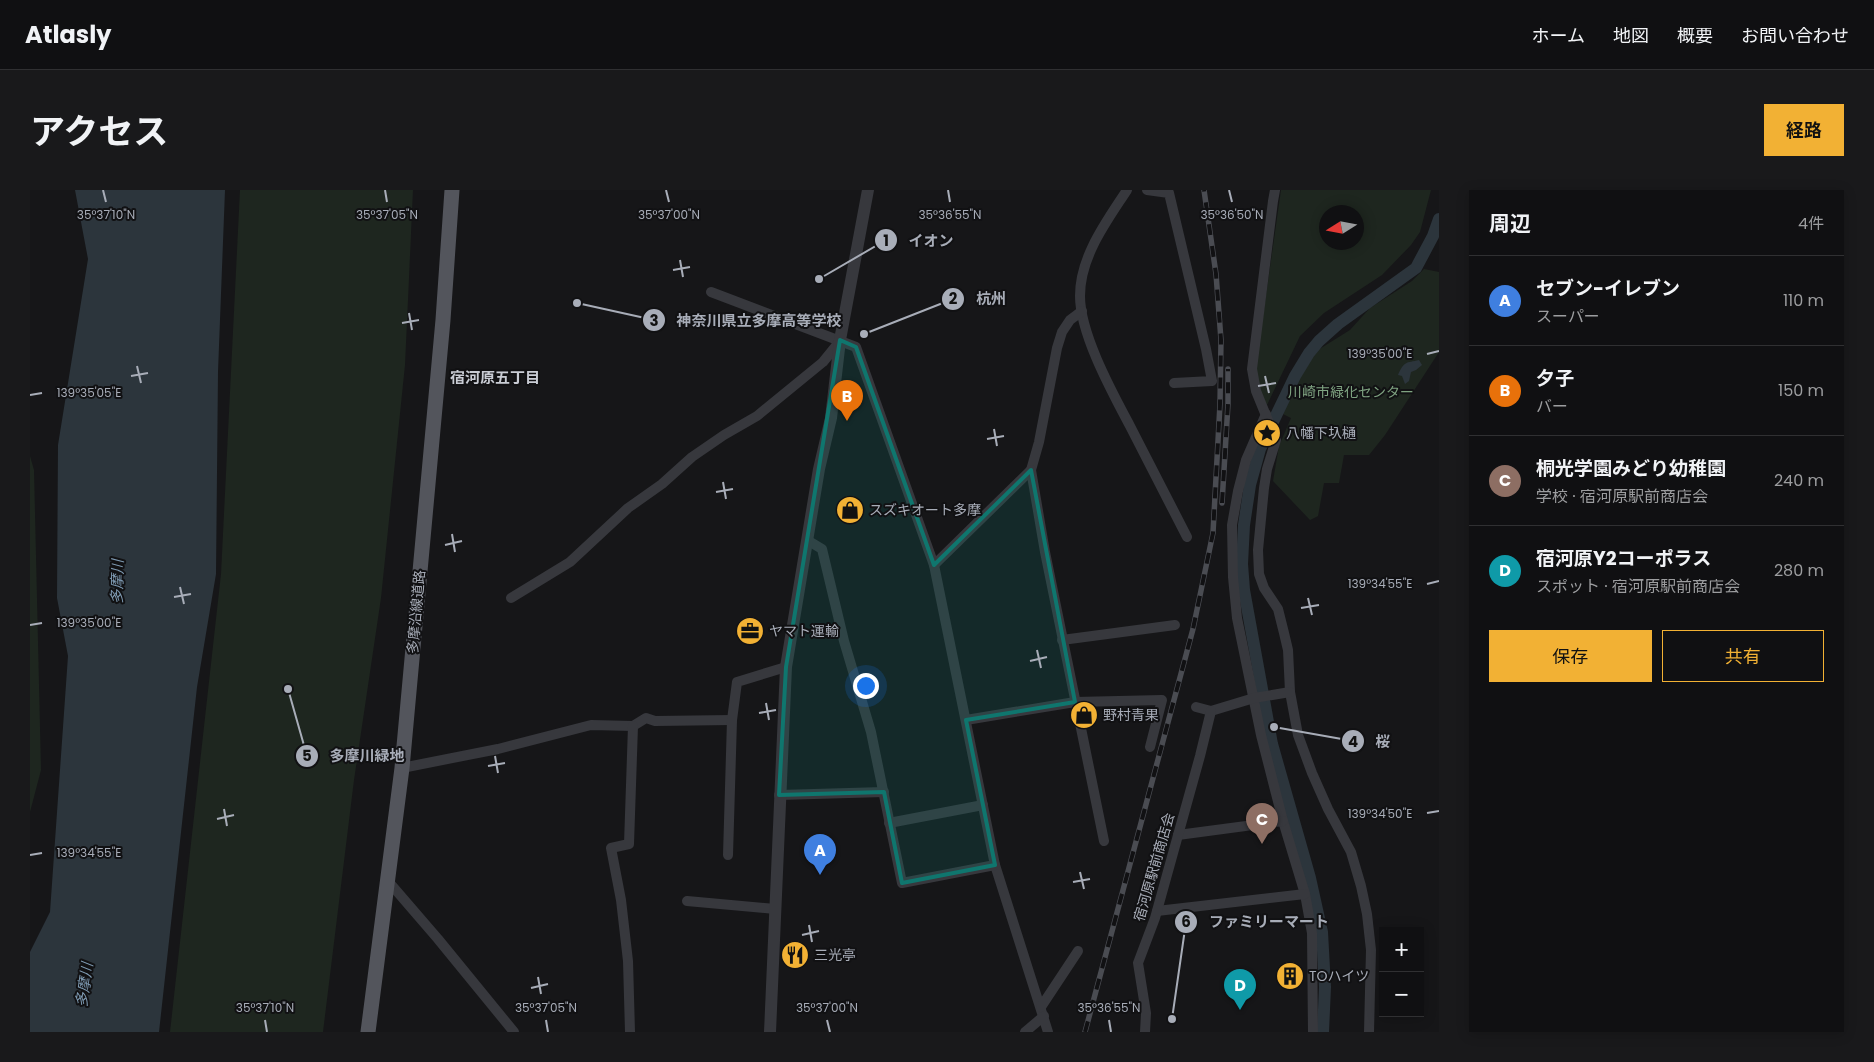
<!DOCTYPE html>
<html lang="ja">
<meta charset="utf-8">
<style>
body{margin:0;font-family:Poppins,"Noto Sans JP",sans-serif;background:#19191b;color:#f1f3f6}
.controls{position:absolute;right:15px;bottom:15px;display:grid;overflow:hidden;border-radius:0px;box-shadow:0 2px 12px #0003}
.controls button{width:45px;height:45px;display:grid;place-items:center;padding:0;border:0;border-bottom:1px solid #303032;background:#101012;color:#f1f3f6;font:25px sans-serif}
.compass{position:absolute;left:1289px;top:15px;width:45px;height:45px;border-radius:50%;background:#101012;box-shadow:0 2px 12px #0003;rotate:259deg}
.you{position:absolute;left:835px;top:495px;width:18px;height:18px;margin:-12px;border:4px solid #fff;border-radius:50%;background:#1a73e8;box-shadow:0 0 0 8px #1a73e833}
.badge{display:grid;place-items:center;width:32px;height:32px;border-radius:50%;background:#f2b134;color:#fff;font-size:16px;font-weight:700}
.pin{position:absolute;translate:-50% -41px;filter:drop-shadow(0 1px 2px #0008)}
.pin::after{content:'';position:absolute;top:26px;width:18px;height:15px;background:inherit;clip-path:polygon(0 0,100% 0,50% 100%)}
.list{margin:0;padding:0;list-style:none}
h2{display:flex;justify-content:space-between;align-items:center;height:65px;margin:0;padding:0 20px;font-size:21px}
h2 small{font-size:16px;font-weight:400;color:#9c9d9f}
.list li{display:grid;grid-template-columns:32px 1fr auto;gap:15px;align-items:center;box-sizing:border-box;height:90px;padding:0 20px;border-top:1px solid #303032}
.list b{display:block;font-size:19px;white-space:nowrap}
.list p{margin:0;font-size:16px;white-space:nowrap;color:#9c9d9f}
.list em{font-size:16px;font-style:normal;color:#9c9d9f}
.actions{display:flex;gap:10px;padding:15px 20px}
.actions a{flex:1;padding:11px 0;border:1px solid #f2b134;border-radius:0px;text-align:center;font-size:18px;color:#f2b134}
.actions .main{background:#f2b134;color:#111}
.map{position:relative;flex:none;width:1409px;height:842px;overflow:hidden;border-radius:0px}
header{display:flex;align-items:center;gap:30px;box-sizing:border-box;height:70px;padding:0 25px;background:#101012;border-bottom:1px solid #303032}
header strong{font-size:24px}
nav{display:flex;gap:28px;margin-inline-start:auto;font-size:18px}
.intro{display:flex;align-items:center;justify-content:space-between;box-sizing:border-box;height:120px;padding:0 30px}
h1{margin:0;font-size:35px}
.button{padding:12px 22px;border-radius:0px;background:#f2b134;color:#111;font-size:18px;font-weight:700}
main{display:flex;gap:30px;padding:0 30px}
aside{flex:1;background:#101012;border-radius:0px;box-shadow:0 2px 12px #0003}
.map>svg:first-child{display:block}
.green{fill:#1e261f;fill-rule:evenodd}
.water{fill:#2c353c}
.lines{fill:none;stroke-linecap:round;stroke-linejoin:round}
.canal{stroke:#2c353c;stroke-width:12}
.minor{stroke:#37383d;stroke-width:10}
.tertiary{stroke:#37383d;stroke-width:12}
.primary{stroke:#53555c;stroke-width:15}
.rail-casing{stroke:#4a4c52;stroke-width:5.5}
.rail{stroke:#111113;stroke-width:4;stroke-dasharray:11;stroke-linecap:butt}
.marked{fill:#0f766e;fill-opacity:0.2;stroke:#0f766e;stroke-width:4;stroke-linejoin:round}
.ticks{fill:none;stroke:#a8adb8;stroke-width:2}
.labels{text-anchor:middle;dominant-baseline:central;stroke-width:4;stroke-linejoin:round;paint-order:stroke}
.park-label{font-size:14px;fill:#7fa381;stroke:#111113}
.poi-label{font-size:14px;fill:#a8adb8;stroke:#111113;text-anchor:start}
.street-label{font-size:14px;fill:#a8adb8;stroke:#111113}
.neighbourhood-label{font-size:15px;font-weight:bold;fill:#c9ccd4;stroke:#111113}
.water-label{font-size:15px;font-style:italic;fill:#7f9bb3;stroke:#111113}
.ticks-label{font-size:12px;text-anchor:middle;fill:#a8adb8;stroke:#111113;stroke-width:4;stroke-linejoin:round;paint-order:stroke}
.leader{fill:none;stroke:#a8adb8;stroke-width:2}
.callout-dot{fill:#a8adb8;stroke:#111113;stroke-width:2}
.mark-label{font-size:15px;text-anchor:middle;font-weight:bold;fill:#111}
.callout-label{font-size:15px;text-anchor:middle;font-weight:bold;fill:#a8adb8;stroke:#111113;stroke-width:4;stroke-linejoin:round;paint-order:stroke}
</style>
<header>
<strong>Atlasly</strong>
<nav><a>ホーム</a><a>地図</a><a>概要</a><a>お問い合わせ</a></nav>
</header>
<div class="intro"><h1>アクセス</h1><a class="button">経路</a></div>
<main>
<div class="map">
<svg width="1409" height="842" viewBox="0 0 1409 842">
<rect width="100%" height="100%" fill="#161618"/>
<g class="green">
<path d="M 210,0 L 383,0 L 375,175 L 351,408 L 324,590 L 293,842 L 140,842 L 191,384 Z"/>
<path d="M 1251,0 L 1401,0 L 1390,42 L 1381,55 L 1352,85 L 1294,123 L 1270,146 L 1237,215 L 1229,202 L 1226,176 ZM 1296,22 L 1326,22 L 1326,52 L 1296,52 Z"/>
<path d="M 1394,79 L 1409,82 L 1409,162 L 1355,245 L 1339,265 L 1314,265 L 1309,293 L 1294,293 L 1288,326 L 1280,330 L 1243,291 L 1249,256 L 1261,228 L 1253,224 L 1270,184 L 1288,160 L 1320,140 L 1340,118 L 1382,91 Z"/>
<path d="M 0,266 L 4,280 L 11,580 L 0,622 Z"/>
</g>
<g class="water">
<path d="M 45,0 L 195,0 L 188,182 L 186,384 L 167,497 L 129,842 L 0,842 L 0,762 L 20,722 L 38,466 L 27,408 L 28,255 L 58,69 Z"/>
<path d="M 1389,170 L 1392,175 L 1386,180 L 1381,182 L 1379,191 L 1375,194 L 1372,186 L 1368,185 C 1374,171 1376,173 1389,170 Z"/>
</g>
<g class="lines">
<path class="canal" d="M 1293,842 L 1295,797 L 1292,742 L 1280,688 L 1242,554 L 1214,400 L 1212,374 L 1214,335 L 1220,295 L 1230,259 L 1265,186 L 1279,163 L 1289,151 L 1308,134 L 1386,78 L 1403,46 L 1409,29"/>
<g class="minor">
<path d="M 1097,0 C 1077,31 1050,66 1050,106 C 1050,144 1082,202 1100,236 C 1119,273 1138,310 1157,347"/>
<path d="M 1117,0 L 1139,3 L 1176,159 L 1182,191 L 1144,193"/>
<path d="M 1245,0 L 1243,11 L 1222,179 L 1226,201 L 1246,250 L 1237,279 L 1234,298 L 1228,360 L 1229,384 L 1234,398 L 1248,419 L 1254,443 L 1258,460 L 1260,502 L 1268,545 L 1282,583 L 1298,619 L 1321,662 L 1331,696 L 1337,724 L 1341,760 L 1339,842"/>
<path d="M 681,102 L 826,157 L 904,375 L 965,675 L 1018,842"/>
<path d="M 1052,121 L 1040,130 L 1032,142 L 1027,158 L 1009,252 L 1001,280 L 1015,362 L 1074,651"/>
<path d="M 1236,224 L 1216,270 L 1208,301 L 1202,335 L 1203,387 L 1207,428 L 1231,545 L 1253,631 L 1275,704 L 1282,743 L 1283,842"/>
<path d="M 777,350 L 792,359 L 814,451 L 841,542 L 872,693 L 965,675"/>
<path d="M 904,375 L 1001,280"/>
<path d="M 481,408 L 540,372 L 598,318 L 632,294 L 662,267 L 694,245 L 727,226 L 793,172 L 810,151"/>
<path d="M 1032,450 L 1145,435"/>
<path d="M 1166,517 L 1181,521 L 1224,508 L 1260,502"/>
<path d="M 936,530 L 1045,512 L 1132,510 L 1120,557"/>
<path d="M 372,578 L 468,559 L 561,535 L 603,536 L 616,528 L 625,531 L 702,530"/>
<path d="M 749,605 L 854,602"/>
<path d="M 859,633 L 953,615"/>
<path d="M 1148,645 L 1253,631"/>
<path d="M 698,665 L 702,530 L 707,492 L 756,477"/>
<path d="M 358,691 L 408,749 L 484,842"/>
<path d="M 657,711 L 745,719"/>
<path d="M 1127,721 L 1275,704"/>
<path d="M 1011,817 L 1048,761"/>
<path d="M 600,842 L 598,771 L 591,710 L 581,658 L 599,654 L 603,536"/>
<path d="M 995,842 L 1014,826"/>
<path d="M 1115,842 L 1116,823 L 1108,773 L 1125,728 L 1170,566 L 1181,521"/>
</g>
<path class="tertiary" d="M 740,842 L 756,477 L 789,279 L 801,228 L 810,150 L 838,0"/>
<path class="primary" d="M 338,842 L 372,578 L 413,130 L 422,0"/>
<g class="rail-casing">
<g id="rail">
<path d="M 1192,313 L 1198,214 L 1198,179"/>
<path d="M 1055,842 L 1163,439 L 1183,343 L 1190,214 L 1191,150 L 1186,84 L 1174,0"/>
</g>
</g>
<use href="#rail" class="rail"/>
</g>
<path class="marked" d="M 810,150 L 826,157 L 904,375 L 1001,280 L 1045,512 L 936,530 L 965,675 L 872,693 L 854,602 L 749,605 L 756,477 Z"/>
<path class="ticks" d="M 73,0 L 76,12M 355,0 L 357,12M 636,0 L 639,12M 918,0 L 920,12M 1199,0 L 1202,12M 650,70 L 653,87M 643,80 L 660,77M 379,123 L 382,140M 372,133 L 389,130M 1397,164 L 1409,161M 107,176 L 111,193M 101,186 L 118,183M 1235,186 L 1239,203M 1228,196 L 1246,193M 0,205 L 12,203M 964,239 L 967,256M 957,249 L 974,246M 693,292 L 696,309M 686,302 L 703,299M 422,344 L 425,362M 415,355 L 432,351M 1397,394 L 1409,391M 150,397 L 154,414M 144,407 L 161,404M 1278,408 L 1282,425M 1271,418 L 1289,415M 0,435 L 12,433M 1007,460 L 1011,478M 1000,471 L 1017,467M 736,513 L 739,530M 729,523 L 746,520M 465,566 L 468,583M 458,576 L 475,573M 194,619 L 197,636M 1397,623 L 1409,621M 187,629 L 204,625M 0,665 L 12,663M 1050,682 L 1054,699M 1043,692 L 1060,689M 779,735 L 782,752M 772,745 L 789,741M 508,787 L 511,804M 501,798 L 518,794M 235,830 L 237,842M 516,830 L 518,842M 797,830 L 800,842M 1079,830 L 1081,842"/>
<defs>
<g id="sight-disc" transform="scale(1.4375)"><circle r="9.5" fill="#f2b134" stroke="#111113"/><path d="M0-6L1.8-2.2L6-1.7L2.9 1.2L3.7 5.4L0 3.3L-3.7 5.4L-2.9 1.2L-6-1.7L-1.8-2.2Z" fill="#111"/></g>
<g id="shop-disc" transform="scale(1.4375)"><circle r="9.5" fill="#f2b134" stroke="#111113"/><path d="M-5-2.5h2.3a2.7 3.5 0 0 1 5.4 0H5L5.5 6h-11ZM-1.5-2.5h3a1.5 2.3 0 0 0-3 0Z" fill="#111"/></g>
<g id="office-disc" transform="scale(1.4375)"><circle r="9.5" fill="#f2b134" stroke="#111113"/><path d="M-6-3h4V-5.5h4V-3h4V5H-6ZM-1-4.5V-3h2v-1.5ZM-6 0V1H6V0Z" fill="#111"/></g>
<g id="restaurant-disc" transform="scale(1.4375)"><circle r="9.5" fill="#f2b134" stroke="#111113"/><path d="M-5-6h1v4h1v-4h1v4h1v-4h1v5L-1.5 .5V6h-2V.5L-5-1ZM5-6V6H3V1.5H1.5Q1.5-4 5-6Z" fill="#111"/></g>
<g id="building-disc" transform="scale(1.4375)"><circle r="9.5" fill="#f2b134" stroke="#111113"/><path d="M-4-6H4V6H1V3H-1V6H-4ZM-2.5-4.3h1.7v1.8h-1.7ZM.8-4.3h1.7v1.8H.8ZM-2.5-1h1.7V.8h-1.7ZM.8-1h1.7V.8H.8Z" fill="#111"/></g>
</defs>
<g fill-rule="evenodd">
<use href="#sight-disc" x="1237" y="243"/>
<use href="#shop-disc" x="820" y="320"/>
<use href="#office-disc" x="720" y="441"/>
<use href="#shop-disc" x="1054" y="525"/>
<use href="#restaurant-disc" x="765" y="765"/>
<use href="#building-disc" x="1260" y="786"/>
</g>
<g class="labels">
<g class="park-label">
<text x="1321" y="202">川崎市緑化センター</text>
</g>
<g class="poi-label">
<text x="1256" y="243">八幡下圦樋</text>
<text x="839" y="320">スズキオート多摩</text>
<text x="739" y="441">ヤマト運輸</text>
<text x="1073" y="525">野村青果</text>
<text x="784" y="765">三光亭</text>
<text x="1279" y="786">TOハイツ</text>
</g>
<g class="street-label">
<text transform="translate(386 422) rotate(-85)">多摩沿線道路</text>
<text transform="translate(1124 677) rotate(-74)">宿河原駅前商店会</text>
</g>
<g class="neighbourhood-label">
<text x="465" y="187">宿河原五丁目</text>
</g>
<g class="water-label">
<text transform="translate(87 392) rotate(-89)">多摩川</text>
<text transform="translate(54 795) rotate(-82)">多摩川</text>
</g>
</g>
<g class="ticks-label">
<text x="639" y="29">35°37'00"N</text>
<text x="1202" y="29">35°36'50"N</text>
<text x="76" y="29">35°37'10"N</text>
<text x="357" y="29">35°37'05"N</text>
<text x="920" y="29">35°36'55"N</text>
<text x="1350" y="168">139°35'00"E</text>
<text x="59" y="207">139°35'05"E</text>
<text x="1350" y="398">139°34'55"E</text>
<text x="59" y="437">139°35'00"E</text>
<text x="1350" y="628">139°34'50"E</text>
<text x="59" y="667">139°34'55"E</text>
<text x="235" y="822">35°37'10"N</text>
<text x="516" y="822">35°37'05"N</text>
<text x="797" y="822">35°37'00"N</text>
<text x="1079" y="822">35°36'55"N</text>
</g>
<path class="leader" d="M789 89L856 50M834 144L923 109M547 113L624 130M1244 537L1323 551M258 499L277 566M1142 829L1156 732"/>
<g class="callout-dot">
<circle cx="789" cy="89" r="5"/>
<circle cx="834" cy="144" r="5"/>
<circle cx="547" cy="113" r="5"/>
<circle cx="1244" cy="537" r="5"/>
<circle cx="258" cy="499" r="5"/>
<circle cx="1142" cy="829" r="5"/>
<circle cx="856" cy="50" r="12"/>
<circle cx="923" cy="109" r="12"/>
<circle cx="624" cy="130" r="12"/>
<circle cx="1323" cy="551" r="12"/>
<circle cx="277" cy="566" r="12"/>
<circle cx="1156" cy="732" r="12"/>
</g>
<g class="mark-label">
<text x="856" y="56">1</text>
<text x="923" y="114">2</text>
<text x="624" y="136">3</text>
<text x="1323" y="557">4</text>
<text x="277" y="571">5</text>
<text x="1156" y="737">6</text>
</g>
<g class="callout-label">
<text x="901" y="56">イオン</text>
<text x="961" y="114">杭州</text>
<text x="729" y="136">神奈川県立多摩高等学校</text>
<text x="1353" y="557">桜</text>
<text x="337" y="571">多摩川緑地</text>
<text x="1239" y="737">ファミリーマート</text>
</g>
</svg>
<div class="controls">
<button>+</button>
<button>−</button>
</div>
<svg class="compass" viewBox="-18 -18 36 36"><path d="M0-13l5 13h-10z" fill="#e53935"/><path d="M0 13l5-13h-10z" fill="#9c9d9f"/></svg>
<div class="you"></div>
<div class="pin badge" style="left:790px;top:685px;background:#3f7fe0">A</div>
<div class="pin badge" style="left:817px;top:231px;background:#e8710a">B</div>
<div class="pin badge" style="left:1232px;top:654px;background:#8d6e63">C</div>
<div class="pin badge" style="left:1210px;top:820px;background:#0f9aa8">D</div>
</div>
<aside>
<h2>周辺<small>4件</small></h2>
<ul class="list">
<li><span class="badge" style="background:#3f7fe0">A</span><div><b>セブン-イレブン</b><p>スーパー</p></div><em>110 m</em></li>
<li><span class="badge" style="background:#e8710a">B</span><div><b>夕子</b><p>バー</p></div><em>150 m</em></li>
<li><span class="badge" style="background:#8d6e63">C</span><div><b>桐光学園みどり幼稚園</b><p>学校 · 宿河原駅前商店会</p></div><em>240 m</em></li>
<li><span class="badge" style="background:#0f9aa8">D</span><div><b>宿河原Y2コーポラス</b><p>スポット · 宿河原駅前商店会</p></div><em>280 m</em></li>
</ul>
<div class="actions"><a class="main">保存</a><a>共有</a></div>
</aside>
</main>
